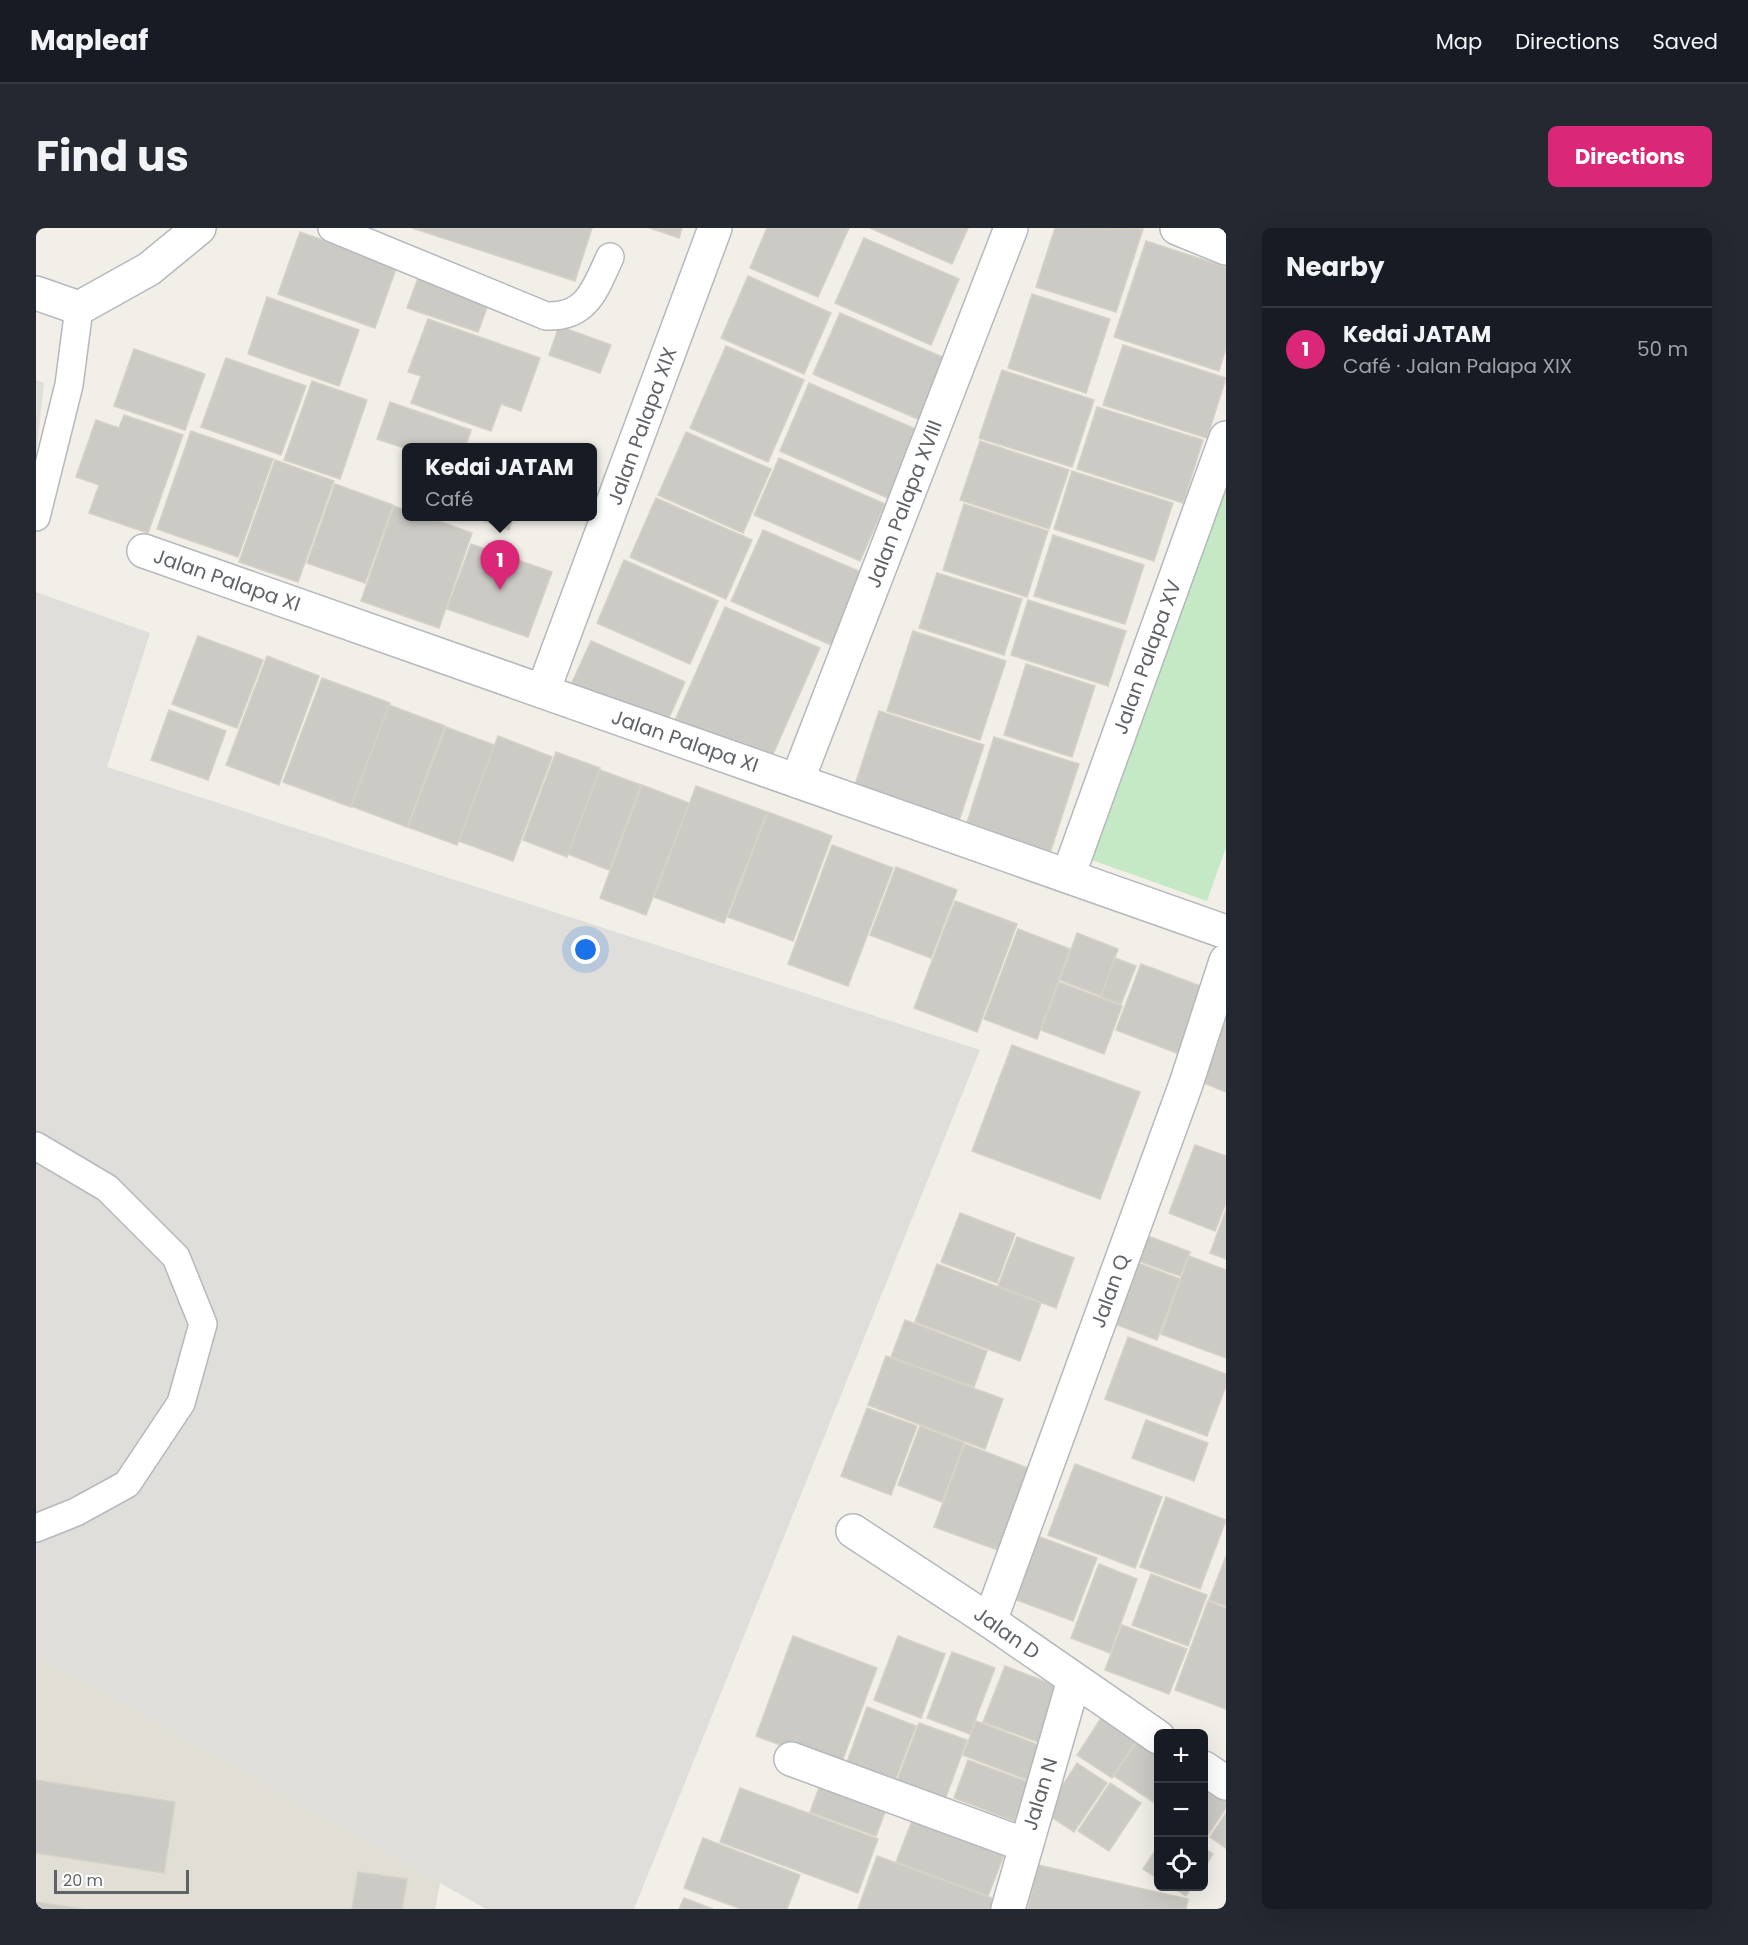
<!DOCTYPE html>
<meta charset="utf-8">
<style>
body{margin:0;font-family:Poppins,sans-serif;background:#242831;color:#f1f3f6}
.controls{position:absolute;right:18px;bottom:18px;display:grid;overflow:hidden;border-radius:9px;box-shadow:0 6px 24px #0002}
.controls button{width:54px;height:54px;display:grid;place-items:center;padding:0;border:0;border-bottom:2px solid #363941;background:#171b24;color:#f1f3f6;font:30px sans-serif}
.scale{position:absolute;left:18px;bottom:15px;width:135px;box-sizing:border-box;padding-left:6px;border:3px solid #5f6368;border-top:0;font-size:16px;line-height:21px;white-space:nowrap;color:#5f6368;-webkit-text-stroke:4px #fff;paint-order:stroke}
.you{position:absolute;left:550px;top:722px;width:21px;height:21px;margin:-15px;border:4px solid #fff;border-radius:50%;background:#1a73e8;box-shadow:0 0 0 9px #1a73e833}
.badge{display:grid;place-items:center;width:39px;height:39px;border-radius:50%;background:#db2777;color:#fff;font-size:20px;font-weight:700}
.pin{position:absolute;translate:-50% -50px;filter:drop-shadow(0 2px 3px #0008)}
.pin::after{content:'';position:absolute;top:32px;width:21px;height:18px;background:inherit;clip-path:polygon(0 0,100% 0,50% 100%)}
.popup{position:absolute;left:366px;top:215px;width:195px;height:78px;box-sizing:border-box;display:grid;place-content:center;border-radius:9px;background:#171b24;filter:drop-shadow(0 2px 4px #0005);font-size:20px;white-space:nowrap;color:#9ea1a6}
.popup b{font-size:22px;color:#f1f3f6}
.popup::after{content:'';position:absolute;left:50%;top:100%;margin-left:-12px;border:12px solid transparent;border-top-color:#171b24}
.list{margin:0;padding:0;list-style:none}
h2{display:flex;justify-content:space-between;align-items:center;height:78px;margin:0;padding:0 24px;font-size:26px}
h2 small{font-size:20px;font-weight:400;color:#9ea1a6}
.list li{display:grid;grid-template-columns:39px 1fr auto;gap:18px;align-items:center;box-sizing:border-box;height:84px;padding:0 24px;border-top:2px solid #363941}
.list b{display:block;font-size:22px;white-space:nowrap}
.list p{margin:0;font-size:20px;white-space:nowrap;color:#9ea1a6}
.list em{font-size:20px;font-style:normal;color:#9ea1a6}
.icon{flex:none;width:33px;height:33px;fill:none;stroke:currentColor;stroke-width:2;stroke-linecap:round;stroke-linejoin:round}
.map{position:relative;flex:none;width:1190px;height:1681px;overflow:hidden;border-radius:9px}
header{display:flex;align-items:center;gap:36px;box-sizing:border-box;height:84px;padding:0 30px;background:#171b24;border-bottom:2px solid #363941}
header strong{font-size:28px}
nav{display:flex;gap:33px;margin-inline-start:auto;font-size:21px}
.intro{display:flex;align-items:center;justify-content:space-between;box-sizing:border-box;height:144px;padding:0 36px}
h1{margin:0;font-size:42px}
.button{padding:15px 27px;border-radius:9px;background:#db2777;color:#fff;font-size:21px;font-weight:700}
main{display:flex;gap:36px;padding:0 36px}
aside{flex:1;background:#171b24;border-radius:9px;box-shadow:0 6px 24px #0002}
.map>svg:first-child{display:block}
.industrial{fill:#e0deda}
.education{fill:#e1ded6}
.green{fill:#c5e8c5}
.building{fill:#cccac5;stroke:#d6d1c6;stroke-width:1.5}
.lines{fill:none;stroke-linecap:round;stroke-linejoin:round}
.service-casing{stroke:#b5b8bc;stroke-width:30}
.minor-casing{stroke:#b5b8bc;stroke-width:36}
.service{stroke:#fff;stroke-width:27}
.minor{stroke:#fff;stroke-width:33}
.labels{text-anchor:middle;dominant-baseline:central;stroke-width:4.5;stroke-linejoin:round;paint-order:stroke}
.street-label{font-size:20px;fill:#5f6368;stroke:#fff}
</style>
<header>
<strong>Mapleaf</strong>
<nav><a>Map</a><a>Directions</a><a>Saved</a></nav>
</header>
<div class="intro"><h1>Find us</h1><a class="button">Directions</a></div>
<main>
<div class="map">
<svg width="1190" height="1681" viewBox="0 0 1190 1681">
<rect width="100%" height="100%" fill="#f1efe8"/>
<g class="industrial">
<path d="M 0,152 L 8,155 L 0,228 Z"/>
<path d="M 0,364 L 114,405 L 71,539 L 944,822 L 598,1681 L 450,1681 L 0,1426 Z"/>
</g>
<path class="education" d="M 0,1426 L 404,1655 L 399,1681 L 0,1681 Z"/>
<path class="green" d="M 1190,261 L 1190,619 L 1171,673 L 1056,632 Z"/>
<g class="building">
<path d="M 376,0 L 556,0 L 539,53 Z"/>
<path d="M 614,0 L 646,0 L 643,10 Z"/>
<path d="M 731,0 L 813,0 L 782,69 L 714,40 Z"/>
<path d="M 834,0 L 932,0 L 916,36 Z"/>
<path d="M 1019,0 L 1107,1 L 1080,84 L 1000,59 Z"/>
<path d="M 264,4 L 361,38 L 339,100 L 242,66 Z"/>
<path d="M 828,10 L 923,51 L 895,117 L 799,75 Z"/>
<path d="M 1110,13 L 1190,39 L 1190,120 L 1183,143 L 1078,109 Z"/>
<path d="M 384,45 L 455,69 L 442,104 L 371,80 Z"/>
<path d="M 712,48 L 795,85 L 768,146 L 685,110 Z"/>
<path d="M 996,66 L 1074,91 L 1050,165 L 972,140 Z"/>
<path d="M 231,69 L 323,102 L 303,158 L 212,126 Z"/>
<path d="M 804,85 L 911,131 L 884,192 L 777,146 Z"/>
<path d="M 392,91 L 504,130 L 485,183 L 465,176 L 455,203 L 375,175 L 385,148 L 372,144 Z"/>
<path d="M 523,98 L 575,117 L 564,145 L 513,127 Z"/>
<path d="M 1087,117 L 1190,150 L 1171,210 L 1067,177 Z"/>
<path d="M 690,118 L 768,152 L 732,234 L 654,200 Z"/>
<path d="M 98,121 L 169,146 L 149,202 L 78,178 Z"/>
<path d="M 190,130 L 270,158 L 245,227 L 165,199 Z"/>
<path d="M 966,142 L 1058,172 L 1036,239 L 943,210 Z"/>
<path d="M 276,153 L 331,172 L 304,251 L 248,232 Z"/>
<path d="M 773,155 L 884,203 L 854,271 L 744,223 Z"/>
<path d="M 354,174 L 435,202 L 429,220 L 371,220 L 371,221 L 341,211 Z"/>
<path d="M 1061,179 L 1167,212 L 1147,275 L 1041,241 Z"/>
<path d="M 88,187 L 147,207 L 112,305 L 53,285 L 63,257 L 40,249 L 60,192 L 83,200 Z"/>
<path d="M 155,203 L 237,231 L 202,329 L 121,301 Z"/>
<path d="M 650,204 L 735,241 L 707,305 L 622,267 Z"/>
<path d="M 944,213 L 1033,242 L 1013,301 L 924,272 Z"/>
<path d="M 743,230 L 849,276 L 824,333 L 718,287 Z"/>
<path d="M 239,232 L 298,253 L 262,354 L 203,334 Z"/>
<path d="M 1036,243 L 1137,275 L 1118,333 L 1018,301 Z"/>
<path d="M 299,256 L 357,277 L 329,355 L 271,335 Z"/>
<path d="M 620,270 L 716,312 L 690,371 L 594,329 Z"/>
<path d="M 928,276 L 1012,303 L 991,369 L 907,342 Z"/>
<path d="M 358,278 L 371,283 L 371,288 L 388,288 L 436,305 L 403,400 L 325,373 Z"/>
<path d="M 435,288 L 478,288 L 473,302 Z"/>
<path d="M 727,302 L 827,345 L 795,417 L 695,373 Z"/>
<path d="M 1017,307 L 1108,337 L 1089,396 L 998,368 Z"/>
<path d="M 435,316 L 516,344 L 492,409 L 411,381 Z"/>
<path d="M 588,332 L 682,373 L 654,436 L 561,395 Z"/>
<path d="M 901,345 L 986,371 L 968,427 L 883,400 Z"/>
<path d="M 992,372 L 1090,403 L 1072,458 L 975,427 Z"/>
<path d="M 689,379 L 784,420 L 734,533 L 639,492 Z"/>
<path d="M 877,403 L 970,433 L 944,512 L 851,483 Z"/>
<path d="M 162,408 L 227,432 L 201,500 L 136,476 Z"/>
<path d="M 555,413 L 649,454 L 627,503 L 533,461 Z"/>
<path d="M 231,428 L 283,448 L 243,557 L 190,537 Z"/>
<path d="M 990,436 L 1059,458 L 1036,529 L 968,507 Z"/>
<path d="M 286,450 L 354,475 L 315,579 L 247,554 Z"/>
<path d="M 353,477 L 409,498 L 371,599 L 315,578 Z"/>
<path d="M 133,482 L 190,503 L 172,552 L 115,532 Z"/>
<path d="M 843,483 L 948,517 L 923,593 L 818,560 Z"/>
<path d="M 410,499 L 458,517 L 421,617 L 372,599 Z"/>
<path d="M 462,508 L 516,529 L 477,633 L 423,613 Z"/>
<path d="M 958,509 L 1043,536 L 1014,625 L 930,598 Z"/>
<path d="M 520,524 L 564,540 L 531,629 L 487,612 Z"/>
<path d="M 564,542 L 605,557 L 573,642 L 532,626 Z"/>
<path d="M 606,557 L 653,575 L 610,687 L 564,670 Z"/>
<path d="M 660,558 L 731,584 L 688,695 L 618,669 Z"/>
<path d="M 732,584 L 796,608 L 757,713 L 692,689 Z"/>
<path d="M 796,617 L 857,640 L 812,758 L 752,736 Z"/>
<path d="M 860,639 L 921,662 L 895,730 L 834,707 Z"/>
<path d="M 919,673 L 981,696 L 941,804 L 878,780 Z"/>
<path d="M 982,701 L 1034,721 L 1001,811 L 948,791 Z"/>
<path d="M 1041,705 L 1082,721 L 1065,768 L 1024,752 Z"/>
<path d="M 1079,730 L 1100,738 L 1085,776 L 1065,769 Z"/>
<path d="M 1105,736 L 1178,763 L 1154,830 L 1080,802 Z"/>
<path d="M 1023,754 L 1086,778 L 1068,826 L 1005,802 Z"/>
<path d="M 1190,780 L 1190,864 L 1163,853 Z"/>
<path d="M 976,817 L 1104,864 L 1064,971 L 936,923 Z"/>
<path d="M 1159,917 L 1190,928 L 1190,975 L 1179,1003 L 1133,985 Z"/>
<path d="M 1190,982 L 1190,1031 L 1174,1025 Z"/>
<path d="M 924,985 L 979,1006 L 961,1055 L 905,1034 Z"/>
<path d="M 1104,1005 L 1154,1024 L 1144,1048 L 1094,1030 Z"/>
<path d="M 981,1009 L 1038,1030 L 1020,1080 L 962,1058 Z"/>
<path d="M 1153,1028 L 1190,1042 L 1190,1130 L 1125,1106 Z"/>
<path d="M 1094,1032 L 1144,1051 L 1121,1112 L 1071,1093 Z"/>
<path d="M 901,1036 L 1005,1075 L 984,1133 L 879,1094 Z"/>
<path d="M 869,1092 L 951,1123 L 938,1159 L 855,1129 Z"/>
<path d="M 1092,1109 L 1190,1146 L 1190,1158 L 1171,1208 L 1069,1171 Z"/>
<path d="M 850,1128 L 967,1171 L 949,1221 L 832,1177 Z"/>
<path d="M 831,1180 L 881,1198 L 855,1267 L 805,1248 Z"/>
<path d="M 1110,1192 L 1172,1215 L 1158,1253 L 1096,1230 Z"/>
<path d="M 884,1198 L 928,1215 L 906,1274 L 862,1257 Z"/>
<path d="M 929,1216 L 992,1240 L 962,1322 L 898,1299 Z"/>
<path d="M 1039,1236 L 1126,1269 L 1099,1340 L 1012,1307 Z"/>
<path d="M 1130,1269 L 1190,1292 L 1164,1361 L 1104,1339 Z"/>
<path d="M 1001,1308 L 1061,1330 L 1037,1393 L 978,1371 Z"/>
<path d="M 1190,1328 L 1190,1378 L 1173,1372 Z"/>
<path d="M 1063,1336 L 1101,1351 L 1074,1425 L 1035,1410 Z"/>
<path d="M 1115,1346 L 1171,1367 L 1152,1418 L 1096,1397 Z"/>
<path d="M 1172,1373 L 1190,1380 L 1190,1481 L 1139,1462 Z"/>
<path d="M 1086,1397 L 1151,1421 L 1133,1466 L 1069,1442 Z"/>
<path d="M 757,1408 L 841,1440 L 804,1539 L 720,1508 Z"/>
<path d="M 862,1408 L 909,1426 L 885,1490 L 838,1472 Z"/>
<path d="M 916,1424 L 959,1440 L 934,1506 L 891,1490 Z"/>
<path d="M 969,1438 L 1026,1460 L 1005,1515 L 947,1494 Z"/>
<path d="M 831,1479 L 880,1498 L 858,1555 L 810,1537 Z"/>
<path d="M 1069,1484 L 1104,1507 L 1076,1550 L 1041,1527 Z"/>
<path d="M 940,1493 L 1013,1521 L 1000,1555 L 927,1527 Z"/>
<path d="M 883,1495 L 931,1512 L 907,1577 L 859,1558 Z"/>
<path d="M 1104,1509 L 1122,1521 L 1122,1577 L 1078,1548 Z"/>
<path d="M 932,1532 L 992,1554 L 978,1593 L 918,1570 Z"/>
<path d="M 1041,1535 L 1071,1555 L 1038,1604 L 1009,1585 Z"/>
<path d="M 788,1546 L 854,1571 L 840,1608 L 774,1584 Z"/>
<path d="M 0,1552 L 139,1574 L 128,1645 L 0,1625 Z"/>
<path d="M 1168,1553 L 1190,1568 L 1190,1580 L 1168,1613 Z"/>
<path d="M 1074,1555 L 1105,1575 L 1073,1623 L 1042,1603 Z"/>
<path d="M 704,1560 L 842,1611 L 822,1665 L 684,1614 Z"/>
<path d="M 881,1580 L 973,1614 L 952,1668 L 860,1634 Z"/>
<path d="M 1190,1585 L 1190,1620 L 1174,1609 Z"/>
<path d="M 667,1610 L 764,1647 L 751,1681 L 705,1681 L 648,1660 Z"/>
<path d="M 1122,1618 L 1122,1651 L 1107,1641 Z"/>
<path d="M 1168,1620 L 1177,1626 L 1168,1641 Z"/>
<path d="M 841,1628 L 964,1673 L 961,1681 L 822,1681 Z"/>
<path d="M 1002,1637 L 1152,1671 L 1150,1681 L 992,1681 Z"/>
<path d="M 322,1644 L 371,1651 L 366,1681 L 316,1681 Z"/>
<path d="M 1135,1658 L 1156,1658 L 1150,1668 Z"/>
<path d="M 648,1670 L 677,1681 L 643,1681 Z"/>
<path d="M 0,1674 L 46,1681 L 0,1681 Z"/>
</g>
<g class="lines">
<g class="service-casing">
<g id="service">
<path d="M 296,0 L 510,88 C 551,90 559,61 574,29"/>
<path d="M 0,289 L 33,157 L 43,80"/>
<path d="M 0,918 L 71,960 L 140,1029 L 167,1096 L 145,1175 L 91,1256 L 40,1284 L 0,1300"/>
</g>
</g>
<g class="minor-casing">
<g id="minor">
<path d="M 1141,0 L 1190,20"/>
<path d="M 0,65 L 43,80 L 113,41 L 163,0"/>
<path d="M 108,323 L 1190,704"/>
<path d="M 507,463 L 679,0"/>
<path d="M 761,553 L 975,0"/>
<path d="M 1032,648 L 1190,210"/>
<path d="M 817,1303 L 954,1393 L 1122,1509"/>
<path d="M 954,1393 L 1150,856 L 1190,733"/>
<path d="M 755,1531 L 989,1617"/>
<path d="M 1168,1540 L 1190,1555"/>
<path d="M 972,1681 L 1038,1452"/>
</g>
</g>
<use href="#service" class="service"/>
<use href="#minor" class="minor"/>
</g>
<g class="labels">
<g class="street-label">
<text transform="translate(606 198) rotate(-70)">Jalan Palapa XIX</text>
<text transform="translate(868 276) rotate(-69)">Jalan Palapa XVIII</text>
<text transform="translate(191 352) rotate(19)">Jalan Palapa XI</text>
<text transform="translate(1111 429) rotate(-70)">Jalan Palapa XV</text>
<text transform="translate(649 513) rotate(19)">Jalan Palapa XI</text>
<text transform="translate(1074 1063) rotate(-70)">Jalan Q</text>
<text transform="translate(971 1405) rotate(35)">Jalan D</text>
<text transform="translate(1004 1566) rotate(-73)">Jalan N</text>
</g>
</g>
</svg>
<div class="controls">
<button>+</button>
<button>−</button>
<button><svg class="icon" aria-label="locate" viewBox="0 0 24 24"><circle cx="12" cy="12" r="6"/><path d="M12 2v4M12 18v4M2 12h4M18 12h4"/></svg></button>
</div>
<div class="scale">20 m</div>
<div class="you"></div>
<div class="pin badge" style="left:464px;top:362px">1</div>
<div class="popup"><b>Kedai JATAM</b>Café</div>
</div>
<aside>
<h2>Nearby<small></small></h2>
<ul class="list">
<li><span class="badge">1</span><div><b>Kedai JATAM</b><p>Café · Jalan Palapa XIX</p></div><em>50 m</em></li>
</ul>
</aside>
</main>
